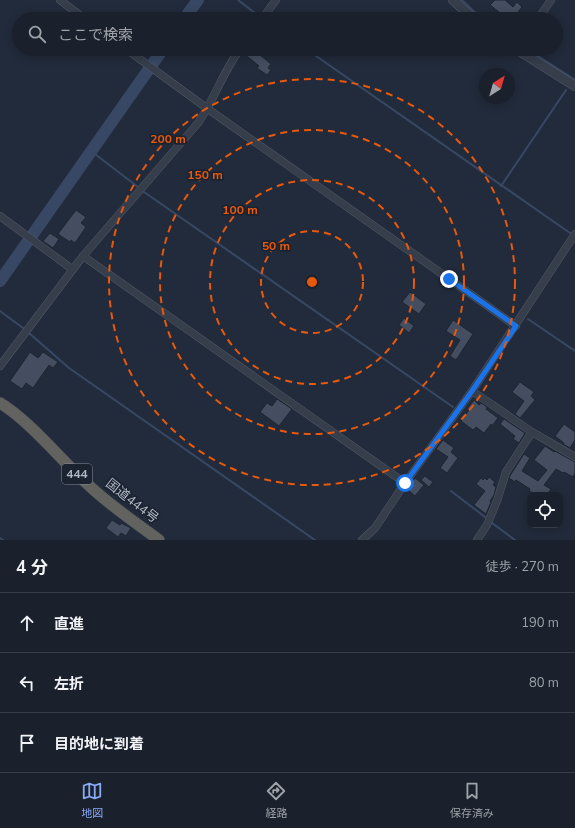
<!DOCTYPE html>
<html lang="ja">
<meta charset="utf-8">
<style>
body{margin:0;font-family:"Nunito Sans","Noto Sans JP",sans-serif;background:#232834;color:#f1f3f6}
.controls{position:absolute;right:12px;bottom:12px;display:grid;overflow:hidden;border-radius:8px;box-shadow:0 2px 10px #0003}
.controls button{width:36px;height:36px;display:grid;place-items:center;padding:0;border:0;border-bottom:1px solid #383e48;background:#1a202c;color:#f1f3f6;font:20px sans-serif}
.compass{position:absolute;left:479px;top:68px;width:36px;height:36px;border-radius:50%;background:#1a202c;box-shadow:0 2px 10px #0003;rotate:37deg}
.stop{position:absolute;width:12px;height:12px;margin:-9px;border:3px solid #1a73e8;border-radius:50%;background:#fff}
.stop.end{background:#1a73e8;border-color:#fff;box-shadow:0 1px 4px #0008}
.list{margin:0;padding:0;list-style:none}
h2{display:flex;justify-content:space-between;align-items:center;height:52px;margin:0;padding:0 16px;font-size:17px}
h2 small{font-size:13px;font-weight:400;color:#9fa3a9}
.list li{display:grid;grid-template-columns:26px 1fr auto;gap:12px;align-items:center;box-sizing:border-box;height:60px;padding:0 16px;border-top:1px solid #383e48}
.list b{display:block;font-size:15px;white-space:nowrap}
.list em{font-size:13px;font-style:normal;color:#9fa3a9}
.icon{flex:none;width:22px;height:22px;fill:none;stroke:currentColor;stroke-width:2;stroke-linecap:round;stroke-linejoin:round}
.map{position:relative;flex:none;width:575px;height:540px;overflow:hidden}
.search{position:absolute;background:#1a202c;box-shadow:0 2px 10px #0003;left:12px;right:12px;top:12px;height:44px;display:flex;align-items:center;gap:10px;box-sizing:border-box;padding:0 14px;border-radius:22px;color:#9fa3a9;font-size:15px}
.sheet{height:232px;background:#1a202c}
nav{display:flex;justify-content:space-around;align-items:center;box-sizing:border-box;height:56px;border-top:1px solid #383e48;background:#1a202c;font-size:11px;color:#9fa3a9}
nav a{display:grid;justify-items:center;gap:2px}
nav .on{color:#87abf6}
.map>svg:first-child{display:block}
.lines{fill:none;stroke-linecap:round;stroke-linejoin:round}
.stream{stroke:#384864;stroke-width:2}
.river{stroke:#384864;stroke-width:12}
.building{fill:#444e60;stroke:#1d2532}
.minor-casing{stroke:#515866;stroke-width:8}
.tertiary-casing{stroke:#515866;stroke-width:10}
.trunk-casing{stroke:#414856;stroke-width:12}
.minor{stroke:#363d4b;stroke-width:7}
.tertiary{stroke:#363d4b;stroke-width:9}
.trunk{stroke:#62625f;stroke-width:11}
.route{stroke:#1a73e8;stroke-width:5}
.ring{fill:none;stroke:#e8590c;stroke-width:2;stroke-dasharray:7 5}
.labels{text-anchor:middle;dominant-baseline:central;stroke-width:3.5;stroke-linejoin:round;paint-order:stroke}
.shield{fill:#1b2330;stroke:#848b9a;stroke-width:1}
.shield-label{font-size:12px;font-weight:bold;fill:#b1b8c7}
.street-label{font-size:13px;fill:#b1b8c7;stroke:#1b2330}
.centre{fill:#e8590c;stroke:#1b2330;stroke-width:2}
.ring-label{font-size:12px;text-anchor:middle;font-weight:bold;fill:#e8590c;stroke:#1b2330;stroke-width:3.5;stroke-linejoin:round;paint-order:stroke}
</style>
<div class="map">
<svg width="575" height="540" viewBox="0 0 575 540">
<rect width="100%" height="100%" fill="#222b3b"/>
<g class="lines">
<g class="stream">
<path d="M 238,0 L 259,16"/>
<path d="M 462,0 L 482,19"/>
<path d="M 306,49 L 570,233"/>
<path d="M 527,49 L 575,80"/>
<path d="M 91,151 L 138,187"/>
<path d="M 501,186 L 566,90"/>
<path d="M 144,192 L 453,407"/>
<path d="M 0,311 L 23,328"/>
<path d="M 528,319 L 575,351"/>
<path d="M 29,333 L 69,368 L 315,540"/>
<path d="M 451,491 L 485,517"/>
<path d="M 492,523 L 515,540"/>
<path d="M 0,538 L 3,540"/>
</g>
<g class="river">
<path d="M 184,19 L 198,0"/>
<path d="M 0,281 L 163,49"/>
</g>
</g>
<g class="building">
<path d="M 495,0 L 505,0 L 513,7 L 517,2 L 522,7 L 518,12 L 521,15 L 518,19 L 508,19 L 490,5 Z"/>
<path d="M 245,49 L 253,49 L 271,64 L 268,68 L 271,70 L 267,75 L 257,68 L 259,66 L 243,53 Z"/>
<path d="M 76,210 L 86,217 L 81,223 L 86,227 L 75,243 L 71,240 L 70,242 L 58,234 Z"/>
<path d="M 50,233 L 59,239 L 53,248 L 43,241 Z"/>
<path d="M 410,292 L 426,304 L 419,314 L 402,302 Z"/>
<path d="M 404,318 L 414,326 L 409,333 L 399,325 Z"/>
<path d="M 453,320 L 473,334 L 456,360 L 450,356 L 460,340 L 446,331 Z"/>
<path d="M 30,352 L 38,358 L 43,352 L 58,362 L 53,368 L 49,365 L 33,388 L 26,383 L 22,389 L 10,381 Z"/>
<path d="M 520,382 L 534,392 L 531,396 L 535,400 L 520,418 L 515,414 L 524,401 L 512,392 Z"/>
<path d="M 277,399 L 292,409 L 279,426 L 260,412 L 267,403 L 272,406 Z"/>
<path d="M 474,400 L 479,405 L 481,403 L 486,406 L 487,408 L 486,409 L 498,418 L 492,426 L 491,424 L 484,433 L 476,427 L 473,430 L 461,421 L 469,410 L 467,409 Z"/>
<path d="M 504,419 L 525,433 L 519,443 L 513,439 L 515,436 L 500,424 Z"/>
<path d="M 564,424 L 575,432 L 575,440 L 570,448 L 563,444 L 564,443 L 555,436 Z"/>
<path d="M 443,440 L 454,448 L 451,452 L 458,458 L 447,473 L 440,468 L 448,457 L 436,449 Z"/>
<path d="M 545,446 L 554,452 L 555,451 L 575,462 L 575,473 L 573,477 L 564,472 L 563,473 L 556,469 L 544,485 L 551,489 L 547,495 L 537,495 L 529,491 L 530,489 L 516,480 L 515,482 L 509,478 L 511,474 L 524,454 L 530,458 L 522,471 L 538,481 L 547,470 L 534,460 Z"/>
<path d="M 425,476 L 433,482 L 429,487 L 421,480 Z"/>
<path d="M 489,477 L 495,482 L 493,485 L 496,487 L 494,495 L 490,501 L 491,502 L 486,514 L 474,505 L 485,491 L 476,484 L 481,478 L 483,480 L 485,478 L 487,480 Z"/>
<path d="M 415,478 L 424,485 L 415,496 L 407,489 Z"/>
<path d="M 112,520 L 120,525 L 121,523 L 131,528 L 126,536 L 121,533 L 118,537 L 106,528 Z"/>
</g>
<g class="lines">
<g class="minor-casing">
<g id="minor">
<path d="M 60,0 L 85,19"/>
<path d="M 262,19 L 276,0"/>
<path d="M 538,19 L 551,0"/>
<path d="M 126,49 L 208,109 L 516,326"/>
<path d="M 0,216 L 72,269"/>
<path d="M 83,256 L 405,483"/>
<path d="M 0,366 L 83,256 L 198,123 C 214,100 223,72 240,49"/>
<path d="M 472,391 L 532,432 L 575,457"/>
<path d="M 362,540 L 375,528 L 405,483 L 472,391 L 575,234"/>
<path d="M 477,540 L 487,525 L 497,501 L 506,472 L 532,432"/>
</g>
</g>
<g class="tertiary-casing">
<g id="tertiary">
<path d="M 453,0 L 474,19"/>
<path d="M 516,49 L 575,86"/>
</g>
</g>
<g class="trunk-casing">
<path id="trunk" d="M 0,403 C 28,420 56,454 80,477 C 104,501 132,520 159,540"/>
</g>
<use href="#minor" class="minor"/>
<use href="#tertiary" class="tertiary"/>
<use href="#trunk" class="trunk"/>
</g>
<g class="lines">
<path class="route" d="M 405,483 L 472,391 L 516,326 L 449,279"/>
</g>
<g class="ring">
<circle cx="312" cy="282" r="51"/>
<circle cx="312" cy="282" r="102"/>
<circle cx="312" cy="282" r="152"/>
<circle cx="312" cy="282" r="203"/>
</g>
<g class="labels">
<rect class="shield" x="62" y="464" width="30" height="20" rx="3"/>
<g class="shield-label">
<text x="77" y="474">444</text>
</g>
<g class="street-label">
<text transform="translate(132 501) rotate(38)">国道444号</text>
</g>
</g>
<circle cx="312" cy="282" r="6" class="centre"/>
<g class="ring-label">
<text x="168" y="143">200 m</text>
<text x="205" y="179">150 m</text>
<text x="240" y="214">100 m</text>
<text x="276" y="250">50 m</text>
</g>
</svg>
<div class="controls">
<button><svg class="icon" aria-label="locate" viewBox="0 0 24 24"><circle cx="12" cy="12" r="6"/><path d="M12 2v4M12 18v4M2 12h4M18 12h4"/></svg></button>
</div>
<svg class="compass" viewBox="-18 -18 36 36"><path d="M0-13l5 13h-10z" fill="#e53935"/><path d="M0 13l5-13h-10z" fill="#9fa3a9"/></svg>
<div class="stop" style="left:405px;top:483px"></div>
<div class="stop end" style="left:449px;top:279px"></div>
<div class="search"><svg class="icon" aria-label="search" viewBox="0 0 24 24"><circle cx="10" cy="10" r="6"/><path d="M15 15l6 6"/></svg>ここで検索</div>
</div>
<section class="sheet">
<h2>4 分<small>徒歩 · 270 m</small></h2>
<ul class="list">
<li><svg class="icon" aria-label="ahead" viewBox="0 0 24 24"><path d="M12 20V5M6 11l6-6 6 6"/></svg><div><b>直進</b></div><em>190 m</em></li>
<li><svg class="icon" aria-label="left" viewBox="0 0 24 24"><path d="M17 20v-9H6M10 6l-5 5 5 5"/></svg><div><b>左折</b></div><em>80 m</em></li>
<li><svg class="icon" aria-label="arrive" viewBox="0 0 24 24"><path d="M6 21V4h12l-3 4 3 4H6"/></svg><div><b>目的地に到着</b></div></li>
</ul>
</section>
<nav>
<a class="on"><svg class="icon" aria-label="map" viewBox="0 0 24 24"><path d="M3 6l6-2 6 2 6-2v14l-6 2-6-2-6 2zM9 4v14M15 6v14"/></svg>地図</a>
<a><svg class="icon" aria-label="directions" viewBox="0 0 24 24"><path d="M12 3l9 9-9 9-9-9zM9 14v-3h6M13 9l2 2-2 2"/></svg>経路</a>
<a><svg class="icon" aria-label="saved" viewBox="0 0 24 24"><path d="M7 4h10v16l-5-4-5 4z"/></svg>保存済み</a>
</nav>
